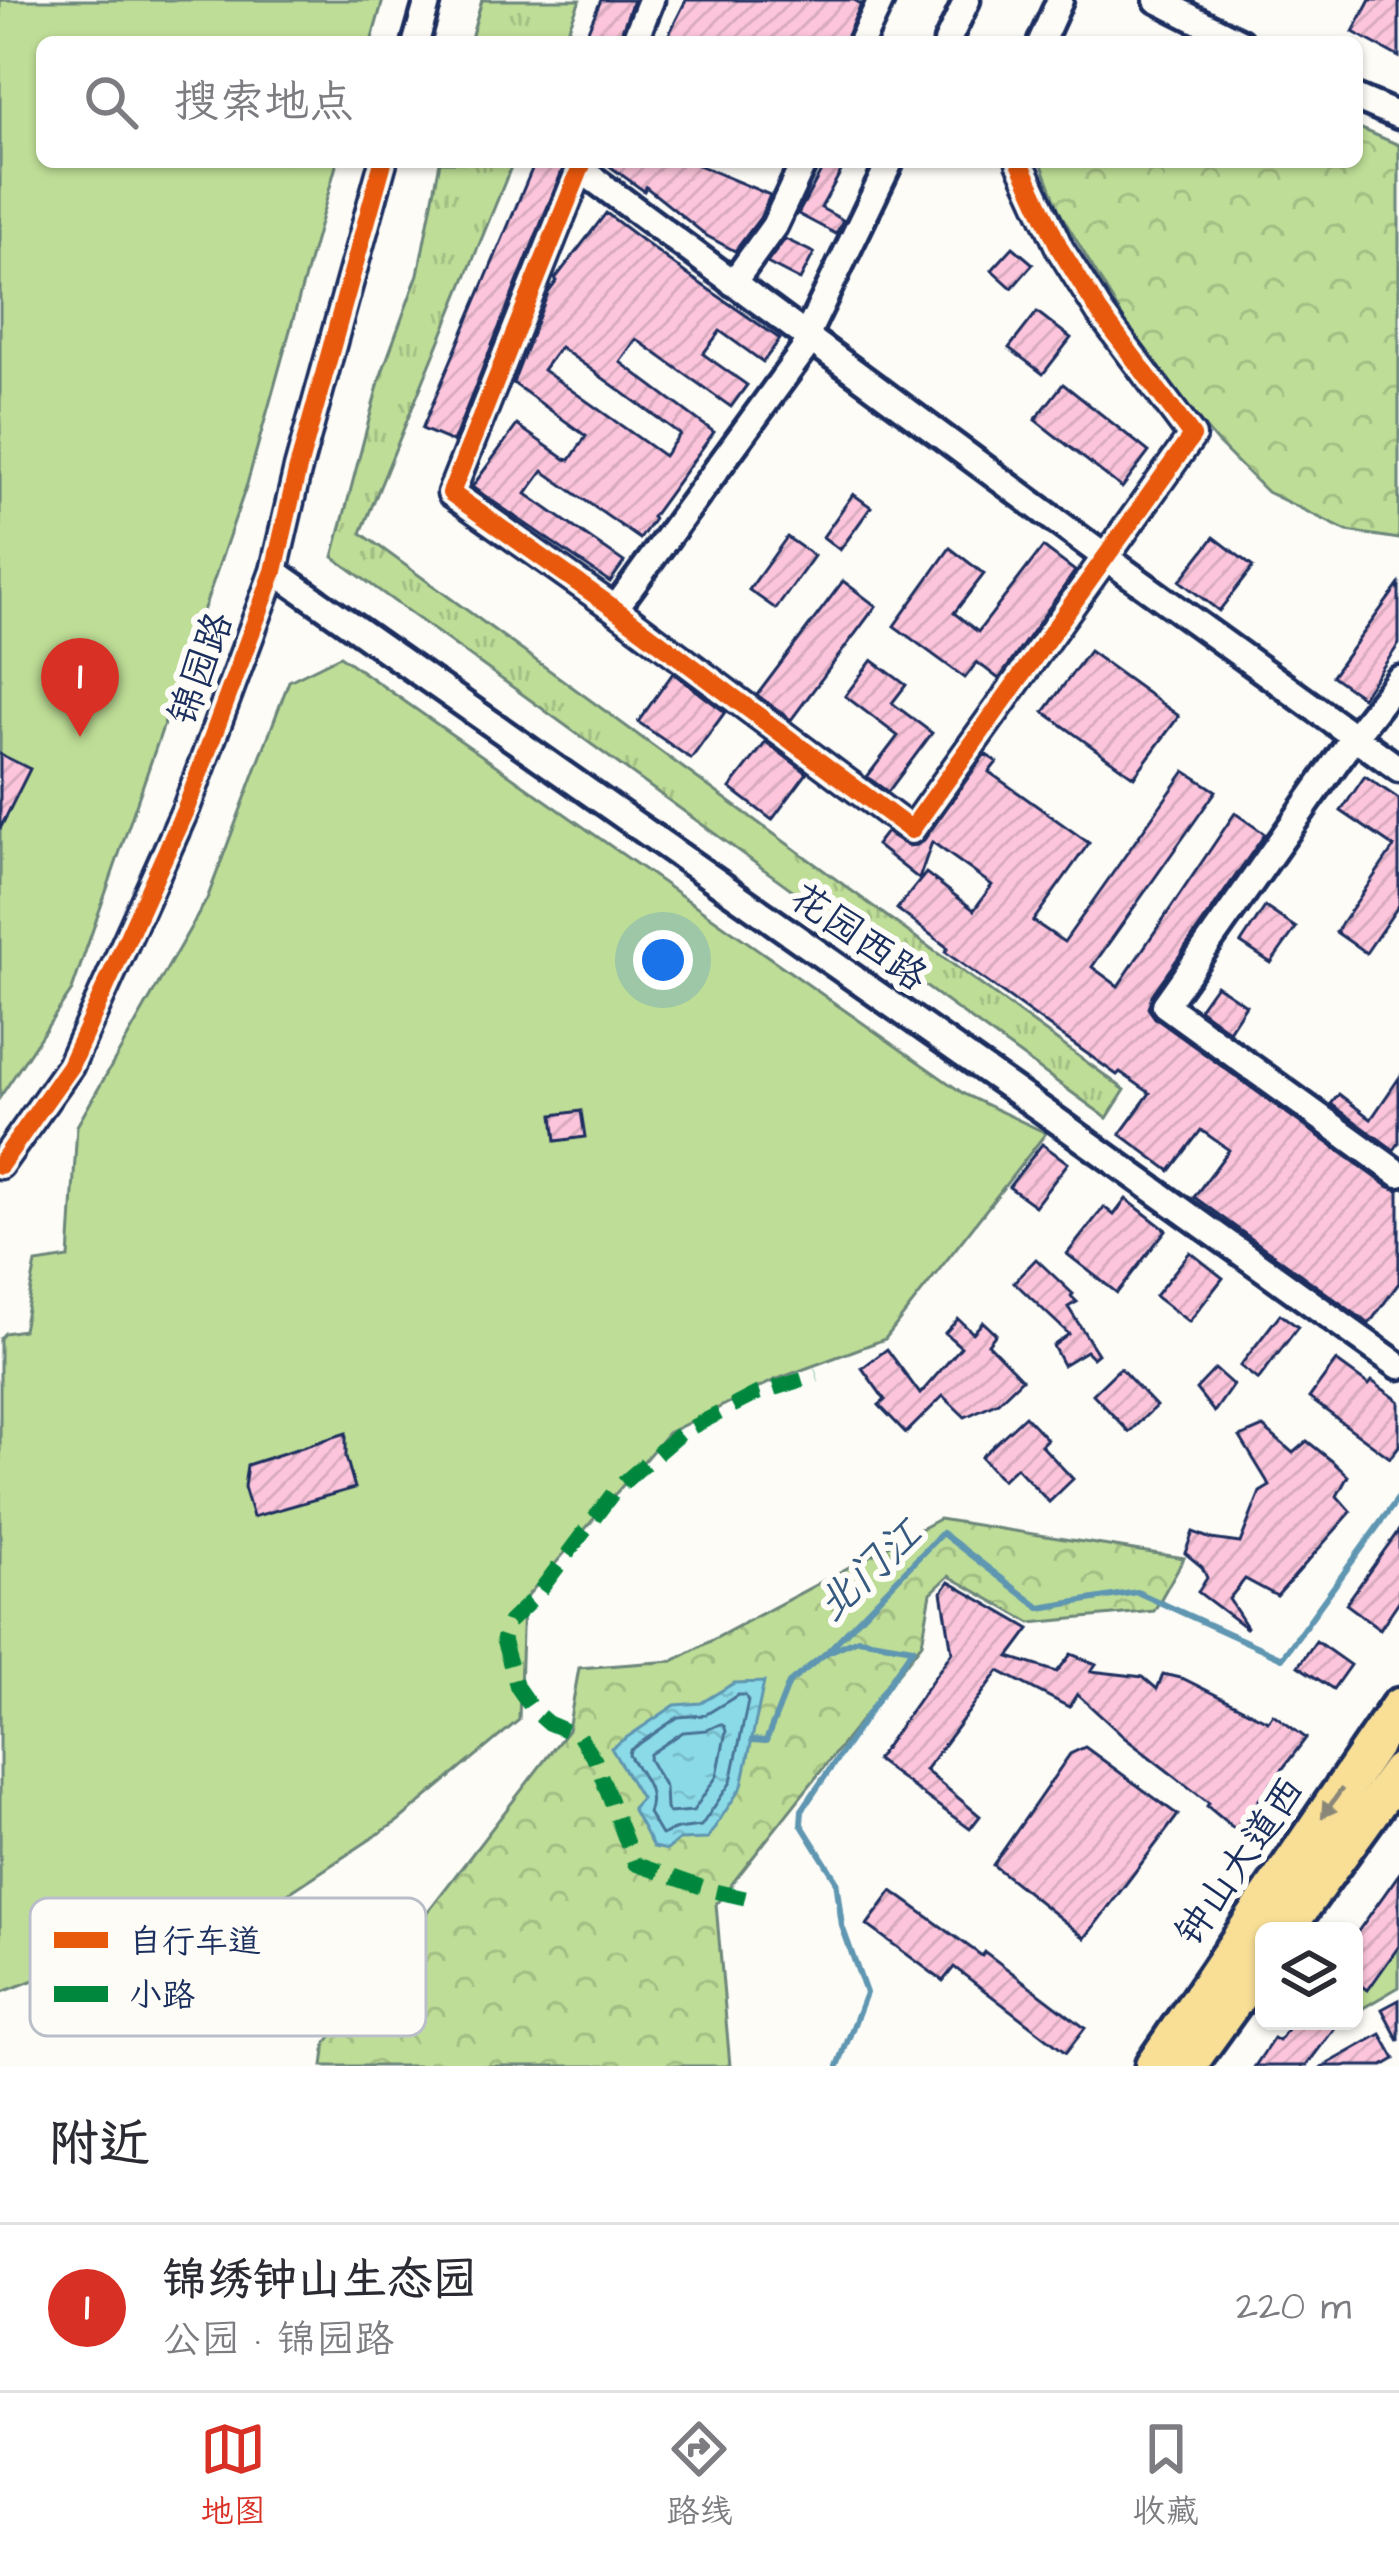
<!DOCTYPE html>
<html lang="zh">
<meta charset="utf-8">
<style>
body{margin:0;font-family:"Architects Daughter","LXGW WenKai TC",sans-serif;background:#f7f7f7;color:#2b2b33}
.controls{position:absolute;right:36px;bottom:36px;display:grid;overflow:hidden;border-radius:18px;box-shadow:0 3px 9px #0004}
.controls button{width:108px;height:108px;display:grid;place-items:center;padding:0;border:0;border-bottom:3px solid #e1e1e2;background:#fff;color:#2b2b33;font:60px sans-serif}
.you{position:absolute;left:663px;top:960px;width:42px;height:42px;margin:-30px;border:9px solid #fff;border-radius:50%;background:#1a73e8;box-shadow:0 0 0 18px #1a73e833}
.badge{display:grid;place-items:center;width:78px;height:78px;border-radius:50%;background:#d93025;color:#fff;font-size:39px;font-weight:700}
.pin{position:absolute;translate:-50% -99px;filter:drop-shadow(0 3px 6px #0008)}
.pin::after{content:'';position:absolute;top:63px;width:42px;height:36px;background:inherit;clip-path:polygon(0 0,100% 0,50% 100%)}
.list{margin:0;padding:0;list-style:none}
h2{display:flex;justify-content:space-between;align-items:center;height:156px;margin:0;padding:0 48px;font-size:51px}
h2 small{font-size:39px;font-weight:400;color:#7c7c81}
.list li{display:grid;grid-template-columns:78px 1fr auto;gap:36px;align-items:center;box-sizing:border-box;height:168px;padding:0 48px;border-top:3px solid #e1e1e2}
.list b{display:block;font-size:45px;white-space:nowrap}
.list p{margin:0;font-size:39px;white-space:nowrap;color:#7c7c81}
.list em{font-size:39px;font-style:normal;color:#7c7c81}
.icon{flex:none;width:66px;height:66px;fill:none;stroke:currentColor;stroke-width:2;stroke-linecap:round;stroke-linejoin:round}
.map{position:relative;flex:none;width:1399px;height:2066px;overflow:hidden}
.search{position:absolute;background:#fff;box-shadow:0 3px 9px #0004;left:36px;right:36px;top:36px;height:132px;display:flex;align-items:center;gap:30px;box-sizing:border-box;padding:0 42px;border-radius:18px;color:#7c7c81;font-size:45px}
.sheet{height:324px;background:#fff}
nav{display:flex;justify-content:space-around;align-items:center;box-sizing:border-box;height:168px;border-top:3px solid #e1e1e2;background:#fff;font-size:33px;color:#7c7c81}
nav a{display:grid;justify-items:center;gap:6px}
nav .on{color:#d93025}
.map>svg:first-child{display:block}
.grass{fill:url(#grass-tufts);stroke:#6c867a;stroke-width:3}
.forest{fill:url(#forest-crowns);stroke:#6c867a;stroke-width:3}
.green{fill:#bedd96;stroke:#6c867a;stroke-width:3}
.water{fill:url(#water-ripples);stroke:#5e96b1;stroke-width:3}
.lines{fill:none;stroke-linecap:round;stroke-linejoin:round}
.shore{stroke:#487395;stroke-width:3}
.stream{stroke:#5e96b1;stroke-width:6}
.building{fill:url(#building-hatch);stroke:#1b2f5e;stroke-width:3;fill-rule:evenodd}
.minor-casing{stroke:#1b2f5e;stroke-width:33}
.highway-casing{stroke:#1b2f5e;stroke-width:45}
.minor{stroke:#fdfcf7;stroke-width:24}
.highway{stroke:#f9df96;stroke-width:36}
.quiet{stroke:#00873e;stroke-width:15;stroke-dasharray:30 15;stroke-linecap:butt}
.cycleway-casing{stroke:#fdfcf7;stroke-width:26}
.cycleway{stroke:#e8590c;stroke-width:18}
.oneway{fill:#8a877a}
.labels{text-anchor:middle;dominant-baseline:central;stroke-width:12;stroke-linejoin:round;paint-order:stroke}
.street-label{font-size:39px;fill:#1b2f5e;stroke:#fdfcf7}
.water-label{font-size:42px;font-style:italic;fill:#375a80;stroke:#fdfcf7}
.key{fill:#fdfcf7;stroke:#b9bec9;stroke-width:3}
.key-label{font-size:33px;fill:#1b2f5e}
</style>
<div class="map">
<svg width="1399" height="2066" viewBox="0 0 1399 2066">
<defs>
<pattern id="grass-tufts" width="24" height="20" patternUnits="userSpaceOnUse" patternTransform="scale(3)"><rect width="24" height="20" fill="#bedd96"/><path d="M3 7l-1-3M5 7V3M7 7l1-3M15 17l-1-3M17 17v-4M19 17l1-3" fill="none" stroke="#a3be84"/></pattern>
<pattern id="forest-crowns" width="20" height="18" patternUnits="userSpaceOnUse" patternTransform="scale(3)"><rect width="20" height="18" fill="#bedd96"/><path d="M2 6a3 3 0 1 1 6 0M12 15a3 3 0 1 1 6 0" fill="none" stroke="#a3be84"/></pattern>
<pattern id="water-ripples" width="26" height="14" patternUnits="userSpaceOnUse" patternTransform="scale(3)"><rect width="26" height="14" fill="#8bdae8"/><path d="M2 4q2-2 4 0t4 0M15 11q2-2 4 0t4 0" fill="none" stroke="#77bbc9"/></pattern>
<pattern id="building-hatch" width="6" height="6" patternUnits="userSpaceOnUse" patternTransform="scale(3)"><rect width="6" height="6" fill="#fdc5db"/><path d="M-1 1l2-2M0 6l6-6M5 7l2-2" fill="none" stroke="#d8aabe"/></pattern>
</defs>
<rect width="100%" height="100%" fill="#fdfcf7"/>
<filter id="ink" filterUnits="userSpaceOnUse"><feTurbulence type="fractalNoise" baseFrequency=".00833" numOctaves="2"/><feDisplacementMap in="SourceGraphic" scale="24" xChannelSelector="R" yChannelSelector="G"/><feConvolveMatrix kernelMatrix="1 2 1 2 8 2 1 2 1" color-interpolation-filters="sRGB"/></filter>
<g filter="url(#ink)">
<g class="grass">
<path d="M 482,0 L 580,0 L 563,42 L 470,42 Z"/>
<path d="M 440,162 L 513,162 L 361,533 L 1125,1090 L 1107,1118 L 333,557 L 380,378 L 418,274 Z"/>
</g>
<g class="forest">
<path d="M 1357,127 L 1399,145 L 1399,539 L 1347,531 L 1267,492 L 1216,441 L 1145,355 L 1060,213 L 1041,162 L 1357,162 Z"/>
<path d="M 939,1519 L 1184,1558 L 1154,1611 L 1031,1623 L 949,1576 L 931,1593 L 922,1643 L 716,1904 L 730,2066 L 323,2066 L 326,2043 L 568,1730 L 579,1668 L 673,1661 Z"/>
</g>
<g class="green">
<path d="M 0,0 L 383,0 L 371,42 L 42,42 L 42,162 L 337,162 L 247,484 L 72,990 L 0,1097 Z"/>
<path d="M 340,656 L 964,1094 L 1046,1133 L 885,1339 L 775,1380 L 668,1433 L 523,1601 L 519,1720 L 398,1821 L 233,1930 L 70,1966 L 0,1993 L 0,1338 L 5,1333 L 23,1330 L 36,1263 L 69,1258 L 77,1126 L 207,899 L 289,681 Z"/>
<path d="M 1399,1946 L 1399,1987 L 1363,2008 L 1354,2005 L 1354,1980 L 1368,1989 Z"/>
</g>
<path class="water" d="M 764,1682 L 742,1786 L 707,1839 L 679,1840 L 667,1850 L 653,1847 L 632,1808 L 641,1798 L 611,1748 L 675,1705 L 701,1703 L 734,1683 Z"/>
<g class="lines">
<g class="shore">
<path d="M 738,1695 L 745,1695 L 748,1701 L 731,1782 L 701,1826 L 677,1829 L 661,1835 L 648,1813 C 657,1790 641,1775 629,1755 L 630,1750 L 678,1717 L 705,1715 Z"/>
<path d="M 720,1724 L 724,1726 L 726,1731 L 717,1776 L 693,1811 L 669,1813 L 666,1809 L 665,1787 L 649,1759 L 650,1754 L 683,1732 L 707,1730 Z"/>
</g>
<g class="stream">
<path d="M 752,1740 L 766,1741 L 789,1683 L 826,1653"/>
<path d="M 838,2066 L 866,1993 L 842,1926 L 836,1880 L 801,1824 L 802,1810 L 913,1648 L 858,1639 L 826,1653 L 942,1533 L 1040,1608 L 1137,1592 L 1282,1658 L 1399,1497"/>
</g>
</g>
<g class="building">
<path d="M 601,0 L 633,0 L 618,42 L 583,42 Z"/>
<path d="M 686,0 L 854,0 L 861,4 L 844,42 L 665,42 Z"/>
<path d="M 1370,0 L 1399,0 L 1399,57 L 1353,32 Z"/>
<path d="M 535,162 L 555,162 L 564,166 L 453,442 L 422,429 Z"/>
<path d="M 604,162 L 691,162 L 770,195 L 760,218 L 735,251 L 707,236 L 646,187 L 644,191 Z"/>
<path d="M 826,162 L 846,162 L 821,208 L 843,220 L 836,234 L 798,214 Z"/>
<path d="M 606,213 L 688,275 L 780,339 L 763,362 L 720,331 L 703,354 L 747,385 L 731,407 L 636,339 L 620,362 L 714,432 L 652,517 L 654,519 L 640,539 L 543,471 L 526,494 L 624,562 L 610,582 L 472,487 L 517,425 L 565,459 L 570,460 L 586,436 L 513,383 L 548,293 L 557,281 L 555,279 ZM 560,347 L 680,434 L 664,456 L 543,370 Z"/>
<path d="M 785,239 L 814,253 L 800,280 L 767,263 Z"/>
<path d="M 1013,247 L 1033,264 L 1012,288 L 992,270 Z"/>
<path d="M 1037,312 L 1071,338 L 1043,374 L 1009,348 Z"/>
<path d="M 1063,384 L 1149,452 L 1122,488 L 1035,420 Z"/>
<path d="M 853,494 L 871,507 L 840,550 L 823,537 Z"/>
<path d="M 787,537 L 814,556 L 776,609 L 749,590 Z"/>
<path d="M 1214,537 L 1253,567 L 1219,611 L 1180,581 Z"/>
<path d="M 1043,547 L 1075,571 L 999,679 L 977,662 L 965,678 L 894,626 L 950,548 L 984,574 L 954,613 L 978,632 Z"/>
<path d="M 843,581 L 876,606 L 791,720 L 757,695 Z"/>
<path d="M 1399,584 L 1399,644 L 1362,697 L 1332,676 Z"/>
<path d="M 1089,651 L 1179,716 L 1134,777 L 1044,712 Z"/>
<path d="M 872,660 L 906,685 L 892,703 L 932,733 L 888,792 L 867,777 L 898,736 L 845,696 Z"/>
<path d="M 673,673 L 725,712 L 691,759 L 638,722 Z"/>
<path d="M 766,742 L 807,773 L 772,820 L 730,788 Z"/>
<path d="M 0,754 L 30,769 L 0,829 Z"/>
<path d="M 985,754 L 997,762 L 989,772 L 1089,843 L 1033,921 L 1064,942 L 1185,771 L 1216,791 L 1092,967 L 1118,986 L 1235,813 L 1265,834 L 1152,995 L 1148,1008 L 1155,1018 L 1389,1187 L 1399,1190 L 1399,1283 L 1369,1324 L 1194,1197 L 1229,1150 L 1201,1130 L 1170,1171 L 1120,1134 L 1150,1093 L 1120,1072 L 1117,1075 L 945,952 L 948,948 L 897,909 L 926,873 L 974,910 L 992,885 L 932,842 L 919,879 L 876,845 L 886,832 L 908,846 L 917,845 L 924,840 Z"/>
<path d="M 1365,776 L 1399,799 L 1399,905 L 1366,953 L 1336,932 L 1394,847 L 1341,811 Z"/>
<path d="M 1265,907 L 1296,928 L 1271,963 L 1241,943 Z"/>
<path d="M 1216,985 L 1246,1005 L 1229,1031 L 1199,1009 Z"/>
<path d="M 1399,1078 L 1399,1143 L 1394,1150 L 1331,1104 L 1339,1094 L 1371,1119 Z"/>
<path d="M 581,1111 L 585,1137 L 556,1141 L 553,1115 Z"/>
<path d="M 1042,1144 L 1068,1163 L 1035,1206 L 1009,1187 Z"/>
<path d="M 1126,1199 L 1166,1230 L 1117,1293 L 1067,1254 L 1104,1207 L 1114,1215 Z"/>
<path d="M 1190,1252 L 1223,1278 L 1189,1322 L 1155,1296 Z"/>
<path d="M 1036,1259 L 1073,1294 L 1071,1296 L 1077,1302 L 1068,1307 L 1098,1354 L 1093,1358 L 1086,1351 L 1063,1365 L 1053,1346 L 1069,1334 L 1014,1282 Z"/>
<path d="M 1280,1314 L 1298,1327 L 1258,1380 L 1240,1366 Z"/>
<path d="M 958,1319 L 973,1333 L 983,1322 L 996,1334 L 988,1344 L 1022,1379 L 998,1402 L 965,1417 L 943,1396 L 906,1433 L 879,1405 L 885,1400 L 862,1368 L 887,1349 L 920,1394 L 961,1347 L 945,1333 Z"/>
<path d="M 1336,1361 L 1369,1385 L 1372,1381 L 1399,1401 L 1399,1446 L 1390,1458 L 1309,1398 Z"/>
<path d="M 1120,1368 L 1156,1406 L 1129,1432 L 1093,1394 Z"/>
<path d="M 1215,1369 L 1233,1385 L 1214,1412 L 1196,1389 Z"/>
<path d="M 1025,1416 L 1047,1439 L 1041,1445 L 1073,1479 L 1049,1502 L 1016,1467 L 1002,1480 L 981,1457 Z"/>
<path d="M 1263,1427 L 1293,1453 L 1307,1441 L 1332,1461 L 1348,1476 L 1337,1496 L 1351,1512 L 1277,1596 L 1245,1579 L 1229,1599 L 1247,1627 L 1246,1628 L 1198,1592 L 1207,1578 L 1202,1567 L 1185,1553 L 1193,1532 L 1211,1539 L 1240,1543 L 1260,1492 L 1270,1486 L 1240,1437 Z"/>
<path d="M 346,1433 L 346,1457 L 355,1488 L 253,1517 L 244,1487 L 247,1465 Z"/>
<path d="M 1399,1530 L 1399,1601 L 1380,1629 L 1346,1604 Z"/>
<path d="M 949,1582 L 1030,1629 L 1009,1657 L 1057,1672 L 1071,1654 L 1096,1664 L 1091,1671 L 1143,1677 L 1157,1689 L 1163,1674 L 1184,1679 L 1268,1721 L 1273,1714 L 1306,1738 L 1236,1830 L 1207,1806 L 1209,1803 L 1125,1738 L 1077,1694 L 1069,1707 L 999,1671 L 925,1770 L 980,1816 L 970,1829 L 876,1760 L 952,1652 L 942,1592 Z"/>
<path d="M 1316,1641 L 1350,1665 L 1333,1689 L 1298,1666 Z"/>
<path d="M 1085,1747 L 1178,1815 L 1085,1938 L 993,1865 L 1070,1754 Z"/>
<path d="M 1399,1874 L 1399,1946 L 1368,1990 L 1354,1980 L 1354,1937 Z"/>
<path d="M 892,1891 L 982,1956 L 985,1952 L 1085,2028 L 1066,2053 L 954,1967 L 943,1981 L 867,1925 Z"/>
<path d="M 1399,2000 L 1399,2041 L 1382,2009 Z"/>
<path d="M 1293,2021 L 1340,2021 L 1306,2066 L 1255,2066 L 1274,2038 L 1279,2041 Z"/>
<path d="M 1381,2034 L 1395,2059 L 1383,2066 L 1324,2066 Z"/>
</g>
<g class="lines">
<g class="minor-casing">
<g id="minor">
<path d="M 1157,0 L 1240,42"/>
<path d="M 416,42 L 428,0"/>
<path d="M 634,42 L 651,0"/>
<path d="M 861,42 L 881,0"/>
<path d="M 947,42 L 967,0"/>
<path d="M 1041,42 L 1060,0"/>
<path d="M 1357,98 L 1399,116"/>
<path d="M 583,162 L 451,493 L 615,609 L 911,830 L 1192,436 L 1100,313 L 1060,249 L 1020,162"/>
<path d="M 580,169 L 1105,557 L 1399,769"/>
<path d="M 733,283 L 774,226 L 804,162"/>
<path d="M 274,571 L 1045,1112 L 1399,1366"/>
<path d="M 615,609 L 803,351 L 809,330 L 890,162"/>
<path d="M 1399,679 L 1353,738 L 1165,1005 L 1399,1174"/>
<path d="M 0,1165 L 70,1066 L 187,806 L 274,571 L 297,472 L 383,162"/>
</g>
</g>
<g class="highway-casing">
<g id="highway">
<path d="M 1284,1931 L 1399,1772"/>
<path d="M 1154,2066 L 1399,1707"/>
<path d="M 1187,2066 L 1264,1959"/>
</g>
</g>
<use href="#minor" class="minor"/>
<use href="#highway" class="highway"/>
<path class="quiet" d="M 745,1898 L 710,1890 L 635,1864 L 595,1760 L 579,1736 L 548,1723 L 533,1710 L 517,1687 L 503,1640 L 509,1622 L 536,1596 L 616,1489 L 681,1433 L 756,1394 L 817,1375"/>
<g class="cycleway-casing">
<g id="cycleway">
<path d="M 583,162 L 451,493 L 615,609 L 911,830 L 1192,436 L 1100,313 L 1060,249 L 1020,162"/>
<path d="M 0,1165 L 70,1066 L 187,806 L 274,571 L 297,472 L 383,162"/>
</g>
</g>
<use href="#cycleway" class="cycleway"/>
</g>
<defs><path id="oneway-solid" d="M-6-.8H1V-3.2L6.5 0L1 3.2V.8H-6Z" transform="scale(3)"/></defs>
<use class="oneway" href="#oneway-solid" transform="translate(1332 1803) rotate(125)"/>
</g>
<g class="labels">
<g class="street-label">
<text transform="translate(202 669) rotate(-70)">锦园路</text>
<text transform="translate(858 938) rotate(35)">花园西路</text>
<text transform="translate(1241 1862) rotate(-55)">钟山大道西</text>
</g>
<g class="water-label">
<text transform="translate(870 1571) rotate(-43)">北门江</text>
</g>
</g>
<rect x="30" y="1898" width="396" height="138" rx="18" class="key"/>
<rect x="54" y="1932" width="54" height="16" fill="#e8590c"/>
<rect x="54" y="1986" width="54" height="16" fill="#00873e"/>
<g class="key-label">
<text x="129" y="1952">自行车道</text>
<text x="129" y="2006">小路</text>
</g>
</svg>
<div class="controls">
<button><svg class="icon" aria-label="layers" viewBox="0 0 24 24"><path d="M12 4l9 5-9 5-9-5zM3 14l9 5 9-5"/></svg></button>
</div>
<div class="you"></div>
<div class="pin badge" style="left:80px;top:737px">1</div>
<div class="search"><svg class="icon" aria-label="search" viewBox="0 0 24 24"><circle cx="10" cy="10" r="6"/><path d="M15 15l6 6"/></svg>搜索地点</div>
</div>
<section class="sheet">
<h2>附近<small></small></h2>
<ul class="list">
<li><span class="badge">1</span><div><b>锦绣钟山生态园</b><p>公园 · 锦园路</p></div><em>220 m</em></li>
</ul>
</section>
<nav>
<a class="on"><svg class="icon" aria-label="map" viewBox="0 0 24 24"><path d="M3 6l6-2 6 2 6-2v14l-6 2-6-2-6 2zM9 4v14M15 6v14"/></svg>地图</a>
<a><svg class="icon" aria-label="directions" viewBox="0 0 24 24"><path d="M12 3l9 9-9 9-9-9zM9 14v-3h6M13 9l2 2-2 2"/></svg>路线</a>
<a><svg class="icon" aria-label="saved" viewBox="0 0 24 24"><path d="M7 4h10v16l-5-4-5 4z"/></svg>收藏</a>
</nav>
